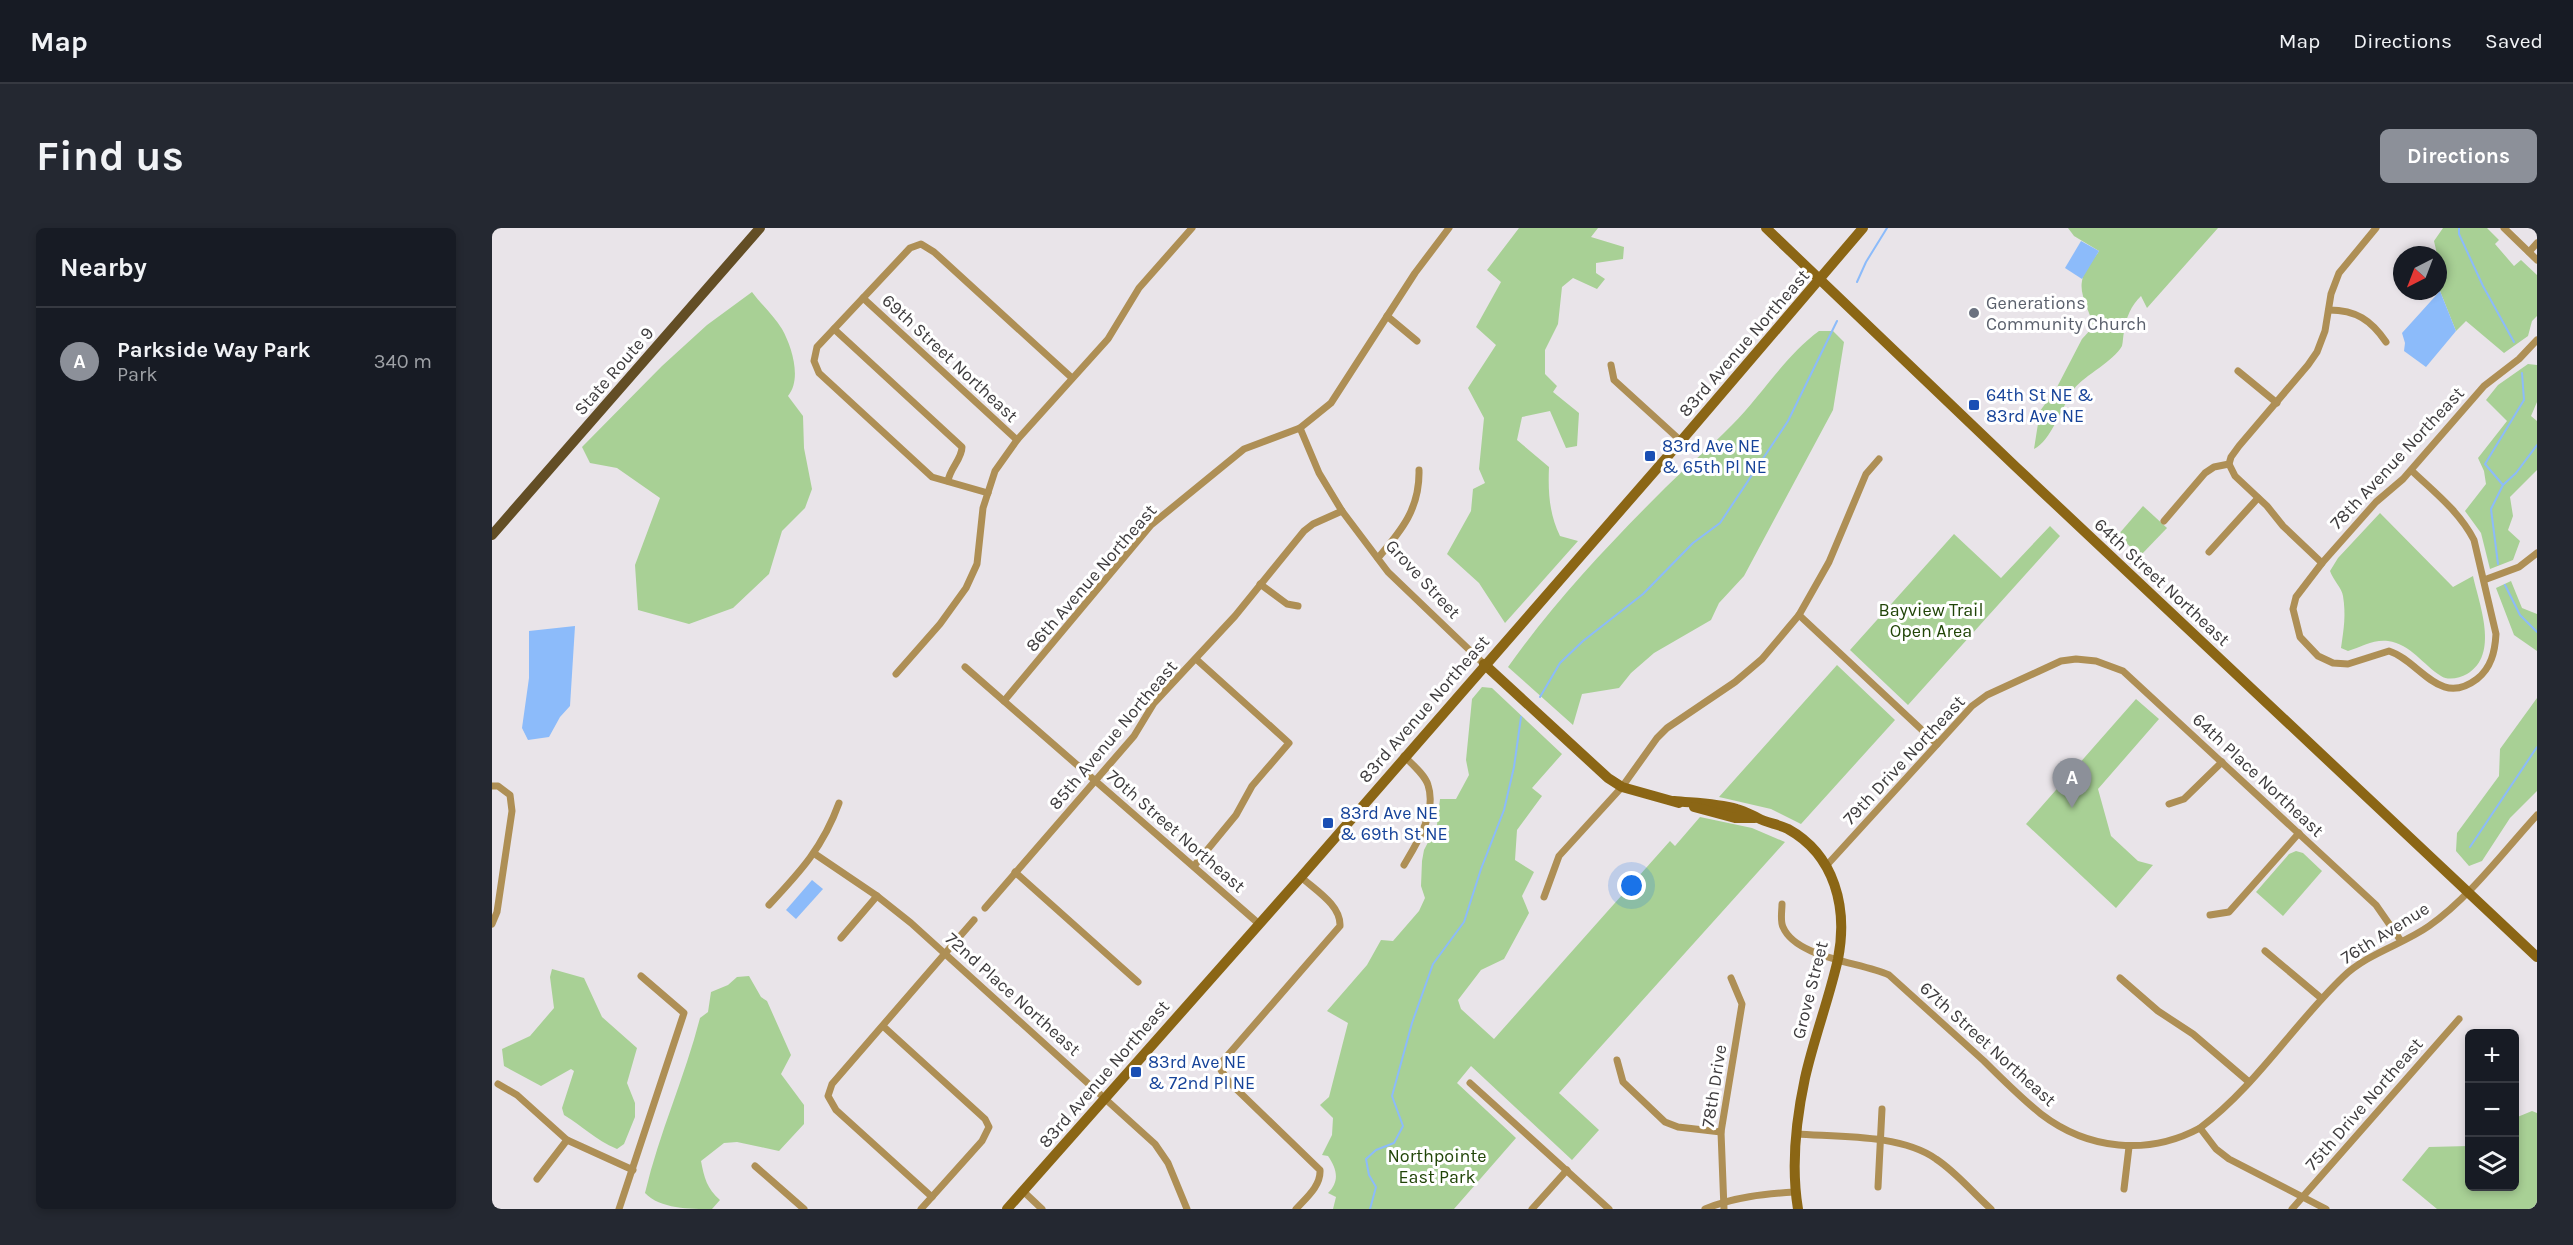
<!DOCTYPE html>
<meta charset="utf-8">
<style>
body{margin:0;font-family:Karla,sans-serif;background:#242831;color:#f1f3f6}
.controls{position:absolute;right:18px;bottom:18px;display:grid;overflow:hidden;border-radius:9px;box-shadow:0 3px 9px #0003}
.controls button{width:54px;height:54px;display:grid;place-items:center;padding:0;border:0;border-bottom:2px solid #363941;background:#171b24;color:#f1f3f6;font:30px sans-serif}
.compass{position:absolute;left:1901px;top:18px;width:54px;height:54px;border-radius:50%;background:#171b24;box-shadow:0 3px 9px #0003;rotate:222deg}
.you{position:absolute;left:1140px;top:658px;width:21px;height:21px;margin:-15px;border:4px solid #fff;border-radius:50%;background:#1a73e8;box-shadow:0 0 0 9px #1a73e833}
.badge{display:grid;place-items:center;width:39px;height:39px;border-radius:50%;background:#8c9099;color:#fff;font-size:20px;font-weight:700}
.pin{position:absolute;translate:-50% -50px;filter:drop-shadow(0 2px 3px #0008)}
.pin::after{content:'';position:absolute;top:32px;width:21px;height:18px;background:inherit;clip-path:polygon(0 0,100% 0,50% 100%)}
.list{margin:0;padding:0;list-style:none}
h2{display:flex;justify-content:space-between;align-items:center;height:78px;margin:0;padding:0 24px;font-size:26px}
h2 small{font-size:20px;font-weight:400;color:#9ea1a6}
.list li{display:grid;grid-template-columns:39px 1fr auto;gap:18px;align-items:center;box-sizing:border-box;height:108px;padding:0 24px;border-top:2px solid #363941}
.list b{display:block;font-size:22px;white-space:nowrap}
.list p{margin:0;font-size:20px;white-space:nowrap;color:#9ea1a6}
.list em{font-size:20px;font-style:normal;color:#9ea1a6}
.icon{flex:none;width:33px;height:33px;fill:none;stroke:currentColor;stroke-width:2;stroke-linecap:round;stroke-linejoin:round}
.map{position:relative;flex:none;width:2045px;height:981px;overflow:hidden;border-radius:9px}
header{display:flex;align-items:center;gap:36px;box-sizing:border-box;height:84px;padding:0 30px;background:#171b24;border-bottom:2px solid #363941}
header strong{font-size:28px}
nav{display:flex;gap:33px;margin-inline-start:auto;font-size:21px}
.intro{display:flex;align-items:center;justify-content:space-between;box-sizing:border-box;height:144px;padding:0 36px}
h1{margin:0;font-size:42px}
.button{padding:15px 27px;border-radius:9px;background:#8c9099;color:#fff;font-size:21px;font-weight:700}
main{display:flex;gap:36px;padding:0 36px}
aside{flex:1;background:#171b24;border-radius:9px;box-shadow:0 3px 9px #0003}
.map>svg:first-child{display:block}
.green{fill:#a8d095}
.water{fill:#8cbbfa}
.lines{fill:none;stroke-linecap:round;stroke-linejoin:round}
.stream{stroke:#8cbbfa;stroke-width:2}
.street{stroke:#ae8f55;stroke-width:7}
.secondary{stroke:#8b6615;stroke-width:10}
.primary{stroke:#634e25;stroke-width:10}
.worship-dot{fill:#6b7280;stroke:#fff;stroke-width:2}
.transit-dot{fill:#1a4fb4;stroke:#fff;stroke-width:2}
.labels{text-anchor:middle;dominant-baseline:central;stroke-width:6;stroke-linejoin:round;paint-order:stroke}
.worship-label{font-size:18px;fill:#5b616d;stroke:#fff;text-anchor:start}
.street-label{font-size:18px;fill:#3e3c3e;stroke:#fff}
.transit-label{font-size:18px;fill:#164399;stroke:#fff;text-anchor:start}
.park-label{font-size:18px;fill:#214508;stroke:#fff}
</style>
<header>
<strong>Map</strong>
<nav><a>Map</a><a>Directions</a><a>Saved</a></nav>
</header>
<div class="intro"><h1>Find us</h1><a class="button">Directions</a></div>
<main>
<aside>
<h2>Nearby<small></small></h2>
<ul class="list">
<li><span class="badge">A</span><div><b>Parkside Way Park</b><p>Park</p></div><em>340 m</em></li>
</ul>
</aside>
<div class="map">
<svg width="2045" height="981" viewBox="0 0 2045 981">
<rect width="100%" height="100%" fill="#e9e4e9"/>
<g class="green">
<path d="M 1027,0 L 1106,0 L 1099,9 L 1132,19 L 1131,31 L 1104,35 L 1104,45 L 1113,51 L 1105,61 L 1081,50 L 1070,59 L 1066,96 L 1053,122 L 1053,146 L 1065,158 L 1061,164 L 1087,185 L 1085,218 L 1074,220 L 1058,183 L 1030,189 L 1025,212 L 1057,239 C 1056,264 1057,285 1068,308 L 1086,313 L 1013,395 L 987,355 L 955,326 L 979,283 L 981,261 L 993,255 L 987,241 L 992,190 L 976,160 L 1004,117 L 984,99 L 1009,54 L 995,42 Z"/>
<path d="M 1576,0 L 1726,0 L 1655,80 L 1649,68 C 1639,78 1634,89 1632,104 C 1631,108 1631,114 1630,118 C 1622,133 1593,147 1582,161 C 1570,178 1559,213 1542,221 L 1548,183 L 1564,161 L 1590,111 L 1601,99 C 1599,84 1587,68 1590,53 C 1591,43 1602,31 1607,23 L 1582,8 Z"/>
<path d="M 1951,0 L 1995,0 L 2007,12 L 2003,16 L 2022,38 L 2029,32 L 2045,47 L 2045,88 L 2040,93 L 2036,108 L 2012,125 L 1974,93 L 1964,103 L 1948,63 L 1949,44 L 1942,13 Z"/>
<path d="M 260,64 C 269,76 282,88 290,101 C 300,119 310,151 296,168 L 311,188 L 312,220 L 320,261 L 313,280 L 290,303 L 277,346 L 241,380 L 197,396 L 146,382 L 143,337 L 168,270 L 125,240 L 98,235 L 90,219 L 170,138 L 215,97 Z"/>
<path d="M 1327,103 L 1341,103 L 1352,114 L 1341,182 L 1252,348 L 1227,375 L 1219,392 L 1162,425 L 1139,445 L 1127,460 L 1090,466 L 1081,497 L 1016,439 C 1062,374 1117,316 1173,260 C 1195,238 1219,219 1240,197 C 1270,167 1293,128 1327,103 Z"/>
<path d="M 2036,136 L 2045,137 L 2045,174 L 2039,188 L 2045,193 L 2045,242 L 2018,269 L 2021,288 L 2016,302 L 2028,313 L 2021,332 L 1998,341 L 1989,305 L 1973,283 L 1994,256 L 1992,243 L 1986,230 L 2015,193 L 1994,172 L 2006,157 Z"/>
<path d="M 1651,278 L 1675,300 L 1648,328 L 1626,307 Z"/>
<path d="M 1888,285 L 1961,359 L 1981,348 C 1987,376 2008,427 1975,446 C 1968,450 1956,453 1949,448 C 1931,437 1919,416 1896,413 C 1882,411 1869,419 1856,423 L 1849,420 C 1852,400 1854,387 1851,368 C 1850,360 1841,352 1838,343 L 1846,330 Z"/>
<path d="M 1558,298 L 1568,308 L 1416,477 L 1358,422 L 1462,306 L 1509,350 Z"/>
<path d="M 2019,353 L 2030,380 L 2045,386 L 2045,423 L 2022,407 L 2004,360 Z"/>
<path d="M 1345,437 L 1403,492 L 1309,596 L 1279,581 L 1227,569 Z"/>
<path d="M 990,459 L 1000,460 L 1070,526 L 1040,560 L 1050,568 L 1025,602 L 1023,632 L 1042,644 L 1030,668 L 1037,685 L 1012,731 L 989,742 L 966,772 L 969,781 L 1002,811 L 1178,613 L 1183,618 L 1208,589 L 1260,600 L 1293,614 L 1067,865 L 1107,902 L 1080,932 L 979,838 L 965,855 L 1024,910 L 962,981 L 841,981 L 844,969 L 836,965 C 848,953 845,941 836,928 L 830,927 L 840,907 L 841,890 L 828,877 L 837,869 L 856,795 L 835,783 L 875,737 L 889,712 L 901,713 L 927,683 L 933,670 L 929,658 L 930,633 L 932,622 L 945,597 L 948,571 L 964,571 L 977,547 L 974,532 L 980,471 Z"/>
<path d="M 2045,470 L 2045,563 L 2018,590 L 1990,633 L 1977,638 L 1964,623 L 1965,605 L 2007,548 L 2008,521 Z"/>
<path d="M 1644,471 L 1667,491 L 1606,561 L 1619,608 L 1646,633 L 1661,637 L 1624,680 L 1534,596 Z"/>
<path d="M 1804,623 L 1811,625 L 1830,643 L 1791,688 L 1764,664 L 1797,626 Z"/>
<path d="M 60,741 L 92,750 L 110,789 L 145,820 L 135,855 L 143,875 L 143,889 L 132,916 L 125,921 C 102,911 92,899 72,887 L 70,880 L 82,843 L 79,841 L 49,858 L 12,838 L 10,821 L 38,808 L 62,780 L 58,749 Z"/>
<path d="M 257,748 L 269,769 L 275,773 L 299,827 L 289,846 L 312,877 L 312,896 L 287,923 L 245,914 L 232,915 L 209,933 C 212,949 215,961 228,972 L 220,981 C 198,981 168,981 153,965 C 167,905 193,849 208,790 L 216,784 L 219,764 L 236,757 L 245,749 Z"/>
<path d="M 2040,883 L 2045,885 L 2045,981 L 1945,981 L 1910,952 L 1937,919 L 1977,918 L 1978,958 L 2022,958 L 2023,890 Z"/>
</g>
<g class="water">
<path d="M 1589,13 L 1607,23 L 1590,51 L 1573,40 Z"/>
<path d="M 1948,63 L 1964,103 L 1934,139 L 1912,123 L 1913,115 L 1910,105 Z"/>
<path d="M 83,398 L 78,478 L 68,489 L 57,509 L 36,512 L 30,500 L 37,450 L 37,403 Z"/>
<path d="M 320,652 L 331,661 L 304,691 L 294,682 Z"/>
</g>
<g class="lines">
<g class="stream">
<path d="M 1967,0 L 1967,6 L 1991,58 L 2022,114"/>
<path d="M 1365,54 L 1374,34 L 1395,0"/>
<path d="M 2011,257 L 2024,245 L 2045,217"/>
<path d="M 2006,336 L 1999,281 L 2011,257 L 1993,236 L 2032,172 L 2030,145"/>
<path d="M 2013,357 L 2028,387 L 2045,404"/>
<path d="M 1048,469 L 1068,435 L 1091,413 L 1151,366 L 1201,315 L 1228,295 L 1296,193 L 1345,93"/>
<path d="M 1978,619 L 2045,519"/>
<path d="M 878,981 L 884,959 L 877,947 L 874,931 L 884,922 L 902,915 L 911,898 L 900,868 L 920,795 L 941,736 L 972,694 L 989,641 L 1012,582 L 1022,539 L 1029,489"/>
</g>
<g class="street">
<path d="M 2012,0 L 2045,32"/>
<path d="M 2037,24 L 2045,15"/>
<path d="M 371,70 L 525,212"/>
<path d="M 1837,82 C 1864,82 1879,92 1894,114"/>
<path d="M 895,88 L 925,113"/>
<path d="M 342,101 L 470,219 C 470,231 458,240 456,253"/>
<path d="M 1119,137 L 1122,152 L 1189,213"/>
<path d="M 1746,143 L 1785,175"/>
<path d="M 808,200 L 827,245 L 850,283 L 896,344 L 992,436"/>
<path d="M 1737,236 L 1743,248 L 1775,278 L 1791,298 L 1830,335"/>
<path d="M 1919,242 C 1942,264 1967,283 1982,312 L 2004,406 C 2003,424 1999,440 1985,451 C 1947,480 1928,433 1897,423 L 1856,436 L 1841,435 L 1826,428 L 1808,409 L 1801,381 L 1804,369 L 1830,335 L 1884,274 L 1911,251 L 1992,158 L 2027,131 L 2045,112"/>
<path d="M 496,265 L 440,249 L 327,145 L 322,133 L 325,119 L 418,20 L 429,16 L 442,24 L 580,150"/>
<path d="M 1672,293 L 1713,245 L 1722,239 L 1737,236 L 1739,229 L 1747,218 L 1816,137 L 1825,124 L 1833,103 L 1839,66 L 1847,45 L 1884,0"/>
<path d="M 1717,324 L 1766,270"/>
<path d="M 886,330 C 910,302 928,280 927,242"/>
<path d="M 1992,352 L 2027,339 L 2045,325"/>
<path d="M 768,356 L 795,376 L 806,378"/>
<path d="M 1307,387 L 1445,516"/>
<path d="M 473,439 L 766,695"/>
<path d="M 404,446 L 448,396 L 474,360 L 485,336 L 491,280 L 503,243 L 525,212 L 616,111 L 647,60 L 700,0"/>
<path d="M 512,473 L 659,297 L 752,221 L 808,200 L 839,175 L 923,45 L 957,0"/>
<path d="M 0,558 L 6,558 L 18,567 L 20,583 L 5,684 L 0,696"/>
<path d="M 1677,576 L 1692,571 L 1730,534"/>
<path d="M 323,626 L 385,668 L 419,695 L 663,916 L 676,935 L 695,981"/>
<path d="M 912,637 C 925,615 945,584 936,557 C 933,547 920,536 912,528"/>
<path d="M 1335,637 L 1480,478 L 1495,467 L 1569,433 L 1584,431 L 1604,433 L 1631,443 L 1884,677 L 1909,713"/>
<path d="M 702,638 L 744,587 L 760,558 L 797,515 L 704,431"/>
<path d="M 523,644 L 646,754"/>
<path d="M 1052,669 L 1067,628 L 1130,559 L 1165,510 L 1175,500 L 1243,454 L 1270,431 L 1307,387 L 1337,334 L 1374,246 L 1387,231"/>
<path d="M 1290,676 C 1290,683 1288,693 1291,699 C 1304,730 1368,734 1397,747 C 1428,775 1460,804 1492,833 C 1510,851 1529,870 1549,886 C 1596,922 1656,928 1708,900 L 1724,921 L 1737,931 L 1834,981"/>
<path d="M 277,677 C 309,643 331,619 347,575"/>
<path d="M 493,680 L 642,508 L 662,475 L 743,388 L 812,303 L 821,296 L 850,283"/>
<path d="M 1718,687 L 1737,684 L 1807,605"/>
<path d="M 349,710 L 385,668"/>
<path d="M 1773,723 L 1829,770"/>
<path d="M 1628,750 L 1666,783 L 1701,806 L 1757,854"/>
<path d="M 392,799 L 493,891 L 497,899 L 490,913 L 429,981"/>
<path d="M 1125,832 L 1131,854 L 1173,894 L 1186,899 L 1229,904"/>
<path d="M 978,855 L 1117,981"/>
<path d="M 6,856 L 25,867 L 75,912 L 141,942"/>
<path d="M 1708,900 C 1764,858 1801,797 1851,749 C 1876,725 1910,717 1937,698 C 1977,670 2012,623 2045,587"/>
<path d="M 1304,906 C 1346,909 1409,906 1444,931 C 1464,944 1481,965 1499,981"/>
<path d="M 263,938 L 312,981"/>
<path d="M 45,951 L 75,912"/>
<path d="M 1386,959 L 1390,881"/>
<path d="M 1632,961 L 1637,919"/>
<path d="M 531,963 L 550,981"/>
<path d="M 440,969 L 344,882 L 336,868 L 340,856 L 482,692"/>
<path d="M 127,981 L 192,785 L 149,748"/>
<path d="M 804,981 C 814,970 829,958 828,942 L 737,854 L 729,842 L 729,835 L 848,698 C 849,677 823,662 809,649"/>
<path d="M 1040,981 L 1075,942"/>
<path d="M 1213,981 C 1242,969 1272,966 1303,964"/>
<path d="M 1232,981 L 1229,904 L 1250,776 L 1239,750"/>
<path d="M 1800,981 L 1967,791"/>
</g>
<g class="secondary">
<path d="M 1274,0 L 1524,239 L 2045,729"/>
<path d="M 992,436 L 1116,550 L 1130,559 L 1187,575"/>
<path d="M 1182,573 C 1203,575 1224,575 1245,581 C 1253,583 1259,587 1266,590 C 1275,595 1286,596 1296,601 C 1343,627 1356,680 1346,731 C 1337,771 1322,810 1313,850 C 1304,892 1299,939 1306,981"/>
<path d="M 1202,579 L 1243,590 L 1263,590"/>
<path d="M 515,981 L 809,649 L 1189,213 L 1371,0"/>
</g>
<path class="primary" d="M 0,307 L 268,0"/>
</g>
<circle class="worship-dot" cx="1482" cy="85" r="6"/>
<g class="transit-dot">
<rect x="1476" y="171" width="12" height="12" rx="3"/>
<rect x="1152" y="222" width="12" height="12" rx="3"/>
<rect x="830" y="589" width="12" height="12" rx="3"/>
<rect x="638" y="838" width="12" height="12" rx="3"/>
</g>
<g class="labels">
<g class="worship-label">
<text x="1494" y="75">Generations<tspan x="1494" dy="21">Community Church</tspan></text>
</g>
<g class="street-label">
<text transform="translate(1252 115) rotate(-49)">83rd Avenue Northeast</text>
<text transform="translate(458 130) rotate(43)">69th Street Northeast</text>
<text transform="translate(122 143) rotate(-49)">State Route 9</text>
<text transform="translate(1905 230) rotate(-47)">78th Avenue Northeast</text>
<text transform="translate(599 350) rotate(-49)">86th Avenue Northeast</text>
<text transform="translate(931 351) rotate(47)">Grove Street</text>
<text transform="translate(1670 354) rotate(43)">64th Street Northeast</text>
<text transform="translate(932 481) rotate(-49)">83rd Avenue Northeast</text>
<text transform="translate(621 507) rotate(-50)">85th Avenue Northeast</text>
<text transform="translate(1412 532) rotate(-47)">79th Drive Northeast</text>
<text transform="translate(1766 547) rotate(43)">64th Place Northeast</text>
<text transform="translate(684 603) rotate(41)">70th Street Northeast</text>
<text transform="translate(1893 705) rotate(-32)">76th Avenue</text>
<text transform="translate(1318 762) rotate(-76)">Grove Street</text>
<text transform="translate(521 766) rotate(42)">72nd Place Northeast</text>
<text transform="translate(1496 816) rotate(42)">67th Street Northeast</text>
<text transform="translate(612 846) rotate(-49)">83rd Avenue Northeast</text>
<text transform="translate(1222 858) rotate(-81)">78th Drive</text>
<text transform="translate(1872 876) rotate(-49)">75th Drive Northeast</text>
</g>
<g class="transit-label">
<text x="1494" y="167">64th St NE &amp;<tspan x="1494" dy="21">83rd Ave NE</tspan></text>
<text x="1170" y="218">83rd Ave NE<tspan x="1170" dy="21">&amp; 65th Pl NE</tspan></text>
<text x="848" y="585">83rd Ave NE<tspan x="848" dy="21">&amp; 69th St NE</tspan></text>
<text x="656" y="834">83rd Ave NE<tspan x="656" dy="21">&amp; 72nd Pl NE</tspan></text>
</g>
<g class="park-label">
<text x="1439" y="382">Bayview Trail<tspan x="1439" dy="21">Open Area</tspan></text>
<text x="945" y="928">Northpointe<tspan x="945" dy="21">East Park</tspan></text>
</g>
</g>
</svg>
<div class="controls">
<button>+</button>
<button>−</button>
<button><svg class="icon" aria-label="layers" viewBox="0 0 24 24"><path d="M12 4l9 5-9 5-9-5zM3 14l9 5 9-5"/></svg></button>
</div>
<svg class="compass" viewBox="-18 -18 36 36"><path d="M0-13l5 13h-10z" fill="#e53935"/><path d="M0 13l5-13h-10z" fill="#9ea1a6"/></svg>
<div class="you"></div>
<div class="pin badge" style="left:1580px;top:580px">A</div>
</div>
</main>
